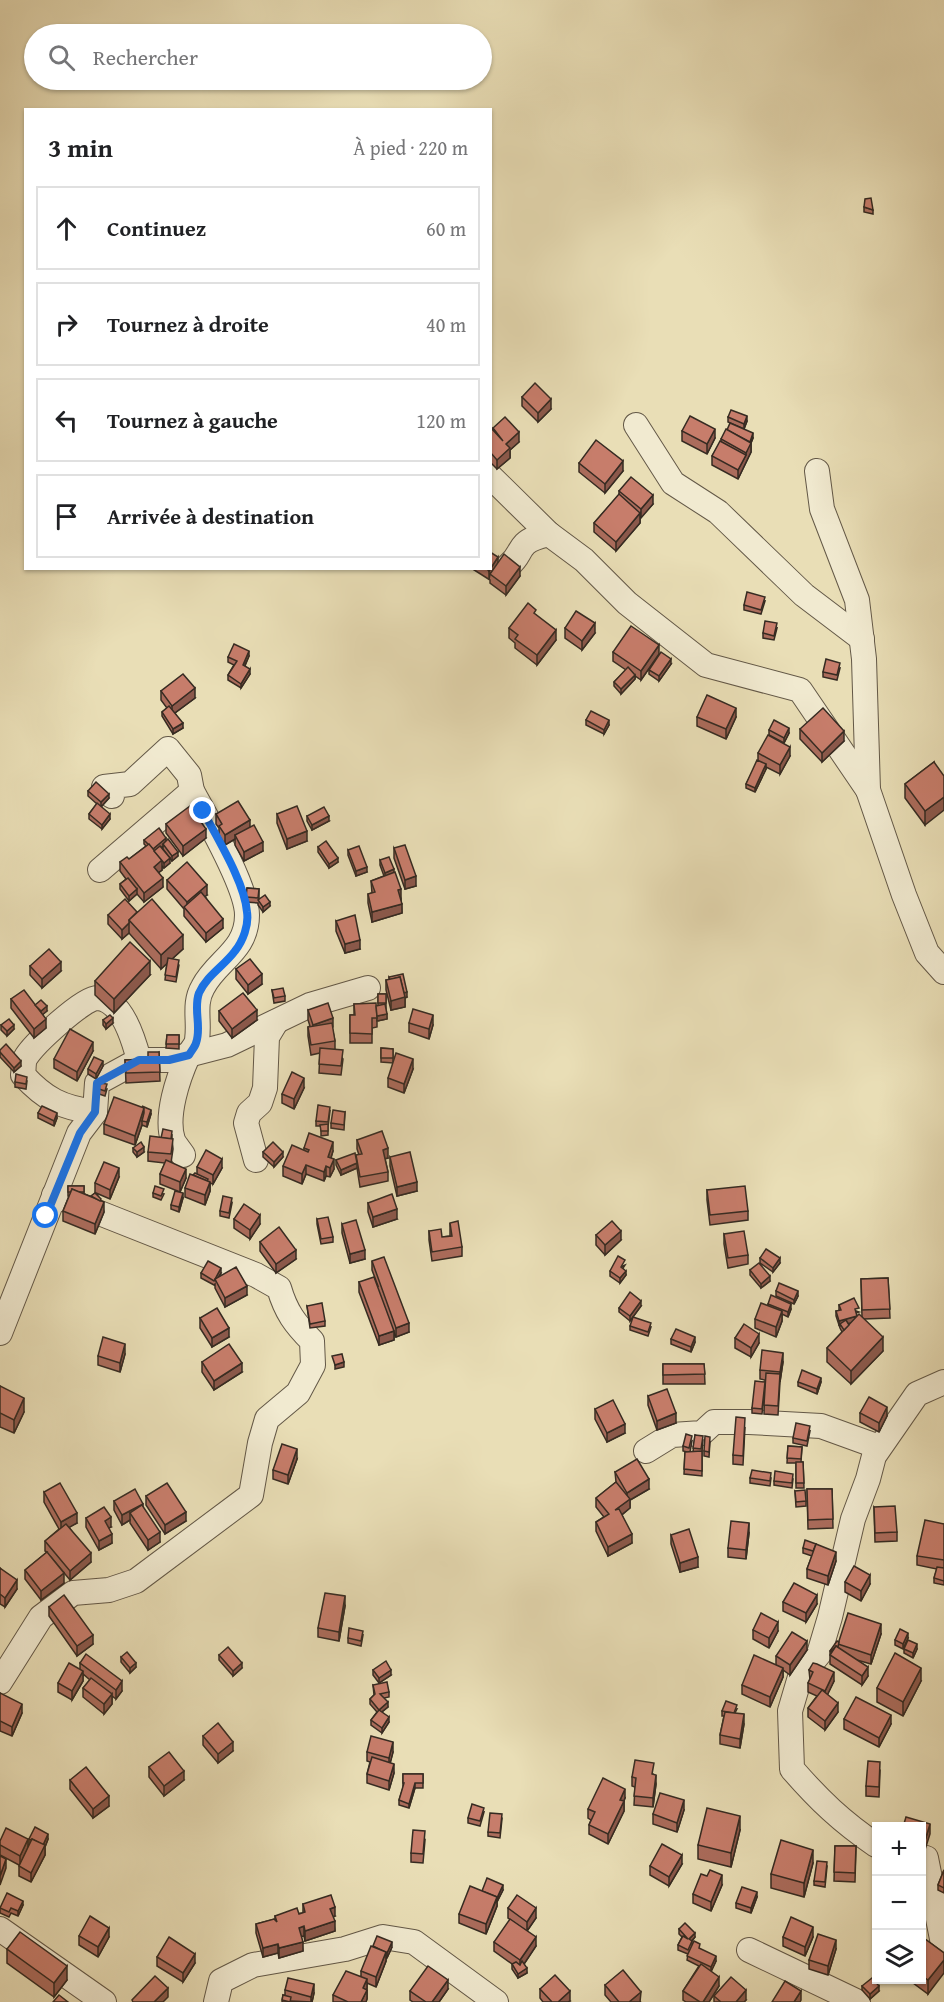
<!DOCTYPE html>
<html lang="fr">
<meta charset="utf-8">
<style>
body{margin:0;font-family:"Gentium Book Plus",serif;background:#f2f2f2;color:#202124}
.controls{position:absolute;right:18px;bottom:18px;display:grid;overflow:hidden;border-radius:0px;box-shadow:0 2px 4px #0004}
.controls button{width:54px;height:54px;display:grid;place-items:center;padding:0;border:0;border-bottom:2px solid #e0e0e0;background:#fff;color:#202124;font:30px sans-serif}
.stop{position:absolute;width:18px;height:18px;margin:-14px;border:4px solid #1a73e8;border-radius:50%;background:#fff}
.stop.end{background:#1a73e8;border-color:#fff;box-shadow:0 2px 6px #0008}
.list{margin:0;padding:0;list-style:none}
h2{display:flex;justify-content:space-between;align-items:center;height:78px;margin:0;padding:0 24px;font-size:26px}
h2 small{font-size:20px;font-weight:400;color:#757577}
.list li{display:grid;grid-template-columns:39px 1fr auto;gap:18px;align-items:center;box-sizing:border-box;height:84px;margin:0 12px 12px;padding:0 12px;border:2px solid #e0e0e0;border-radius:0px}
.list b{display:block;font-size:22px;white-space:nowrap}
.list em{font-size:20px;font-style:normal;color:#757577}
.icon{flex:none;width:33px;height:33px;fill:none;stroke:currentColor;stroke-width:2;stroke-linecap:round;stroke-linejoin:round}
.map{position:relative;flex:none;width:944px;height:2002px;overflow:hidden}
.search{position:absolute;background:#fff;box-shadow:0 2px 4px #0004;left:24px;top:24px;width:468px;height:66px;display:flex;align-items:center;gap:15px;box-sizing:border-box;padding:0 21px;border-radius:33px;color:#757577;font-size:22px}
.panel{position:absolute;background:#fff;box-shadow:0 2px 4px #0004;left:24px;top:108px;width:468px;height:462px;border-radius:0px}
.map>svg:first-child{display:block}
.lines{fill:none;stroke-linecap:round;stroke-linejoin:round}
.minor-casing{stroke:#635847;stroke-width:26}
.minor{stroke:#f1ead0;stroke-width:24}
.wall{fill:#ab6c5c;stroke:#362b22;stroke-width:1.5}
.shaded-wall{fill:#8b584b;stroke:#362b22;stroke-width:1.5}
.building{fill:#c77d6b;stroke:#362b22;stroke-width:1.5}
.route{stroke:#1a73e8;stroke-width:8}
</style>
<div class="map">
<svg width="944" height="2002" viewBox="0 0 944 2002">
<rect width="100%" height="100%" fill="#e9deb6"/>
<filter id="stains"><feTurbulence type="fractalNoise" baseFrequency=".00333" numOctaves="4"/><feColorMatrix values="0 0 0 0 .2 0 0 0 0 .09 0 0 0 0 .02 0 0 0 .5 -.17"/></filter>
<radialGradient id="worn" r=".72"><stop offset=".6" stop-color="#630" stop-opacity="0"/><stop offset="1" stop-color="#630" stop-opacity=".3"/></radialGradient>
<g class="lines">
<g class="minor-casing">
<g id="minor">
<path d="M 636,425 L 673,483 L 718,512 L 804,595 L 862,639"/>
<path d="M 817,471 L 822,509 L 857,600 L 864,659 L 868,790 L 904,895 L 927,953 L 944,972"/>
<path d="M 490,476 L 549,534 L 584,560 L 627,603 L 706,665 L 800,690 L 868,790"/>
<path d="M 509,565 C 519,557 518,551 525,544 C 531,538 541,536 549,534"/>
<path d="M 112,796 L 104,787 L 130,784 L 168,749 L 189,775 L 192,791"/>
<path d="M 100,870 L 192,791 C 207,818 247,887 247,915 C 247,951 217,960 203,987 C 193,1004 200,1021 197,1040 C 196,1046 191,1050 188,1056 C 178,1078 165,1116 173,1140 C 175,1145 180,1150 183,1155"/>
<path d="M 95,1112 C 62,1108 45,1099 23,1075 C 24,1069 23,1061 26,1057 C 34,1044 83,998 97,998 C 122,999 134,1041 139,1060"/>
<path d="M 256,1160 L 246,1123 L 249,1113 L 260,1103 L 265,1088 L 267,1037 L 276,1022"/>
<path d="M 0,1333 L 79,1133 L 95,1112 L 97,1083 L 139,1060 L 169,1060 L 227,1045 L 310,1005 L 368,988"/>
<path d="M 646,1451 L 672,1435 L 702,1433 L 714,1422 L 749,1422 L 821,1426 L 879,1447"/>
<path d="M 0,1682 L 41,1617 L 73,1593 L 109,1590 L 136,1581 L 251,1495 L 260,1443 L 267,1419 L 298,1393 L 313,1365 L 312,1341 C 295,1324 286,1312 279,1288 L 256,1275 L 54,1195"/>
<path d="M 876,1845 C 842,1822 819,1800 792,1769 L 790,1711 L 800,1677 L 819,1654 L 830,1617 L 853,1519 L 868,1479 L 874,1456 L 917,1394 L 944,1382"/>
<path d="M 922,1857 L 926,1858 L 944,1949"/>
<path d="M 0,1929 L 104,2002"/>
<path d="M 749,1950 L 858,2002"/>
<path d="M 216,2002 L 221,1981 L 253,1965 L 345,1949 L 383,1937 L 414,1942 L 496,2002"/>
</g>
</g>
<use href="#minor" class="minor"/>
</g>
<g class="wall">
<path d="M 864,207 L 873,210 L 873,214 L 864,212 Z"/>
<path d="M 522,397 L 551,409 L 538,422 L 522,406 Z"/>
<path d="M 728,417 L 747,421 L 744,429 L 728,422 Z"/>
<path d="M 493,428 L 519,442 L 510,450 L 510,458 L 497,469 L 490,462 L 490,429 L 493,429 Z"/>
<path d="M 682,431 L 715,438 L 707,454 L 682,441 Z"/>
<path d="M 753,438 L 751,443 L 751,452 L 738,479 L 712,465 L 712,456 L 721,442 L 721,439 Z"/>
<path d="M 579,463 L 623,471 L 605,493 L 579,472 Z"/>
<path d="M 619,491 L 653,504 L 640,518 L 640,523 L 616,551 L 594,532 L 594,523 L 619,495 Z"/>
<path d="M 498,562 L 520,576 L 506,595 L 490,583 L 490,580 L 471,568 L 490,568 Z"/>
<path d="M 765,601 L 761,614 L 744,610 L 744,605 Z"/>
<path d="M 536,615 L 556,640 L 537,665 L 515,648 L 515,643 L 509,638 L 509,628 Z"/>
<path d="M 565,628 L 595,633 L 582,650 L 565,638 Z"/>
<path d="M 777,628 L 774,640 L 763,638 L 763,633 Z"/>
<path d="M 613,652 L 659,654 L 641,680 L 635,676 L 635,679 L 621,694 L 614,686 L 614,682 L 626,670 L 613,661 Z"/>
<path d="M 249,656 L 245,666 L 250,674 L 241,688 L 228,680 L 228,675 L 234,665 L 228,662 L 228,657 Z"/>
<path d="M 671,664 L 659,681 L 649,674 L 649,670 Z"/>
<path d="M 840,668 L 837,680 L 823,677 L 823,672 Z"/>
<path d="M 161,691 L 195,698 L 175,713 L 183,728 L 173,734 L 162,716 L 162,712 L 167,708 L 161,700 Z"/>
<path d="M 697,717 L 736,717 L 726,739 L 697,726 Z"/>
<path d="M 586,720 L 609,725 L 604,734 L 586,725 Z"/>
<path d="M 800,729 L 844,741 L 822,762 L 800,739 Z"/>
<path d="M 769,730 L 789,733 L 784,743 L 769,735 Z"/>
<path d="M 758,753 L 790,756 L 780,774 L 766,767 L 766,769 L 755,792 L 746,788 L 746,784 L 758,761 Z"/>
<path d="M 934,762 L 925,825 L 905,798 L 905,784 Z"/>
<path d="M 88,791 L 109,798 L 101,807 L 110,819 L 102,829 L 89,819 L 89,814 L 97,804 L 88,796 Z"/>
<path d="M 216,814 L 250,827 L 263,851 L 244,861 L 235,845 L 235,839 L 225,845 L 219,835 L 219,828 L 216,824 Z"/>
<path d="M 277,814 L 307,841 L 287,849 L 277,823 Z"/>
<path d="M 307,816 L 329,821 L 312,830 L 307,821 Z"/>
<path d="M 166,824 L 206,838 L 183,856 L 166,833 Z"/>
<path d="M 144,840 L 166,841 L 178,856 L 172,861 L 163,849 L 163,846 L 161,847 L 170,863 L 164,868 L 162,866 L 162,870 L 158,873 L 163,887 L 144,902 L 137,894 L 129,901 L 120,889 L 120,884 L 126,879 L 120,871 L 120,862 L 129,859 L 146,846 L 144,844 Z"/>
<path d="M 318,847 L 338,862 L 329,868 L 318,852 Z"/>
<path d="M 394,848 L 416,886 L 405,889 L 394,858 Z"/>
<path d="M 348,850 L 367,872 L 356,876 L 348,855 Z"/>
<path d="M 380,860 L 394,873 L 401,899 L 402,913 L 372,922 L 368,903 L 368,894 L 372,893 L 371,881 L 384,876 L 380,865 Z"/>
<path d="M 167,880 L 207,895 L 205,896 L 223,928 L 206,942 L 184,916 L 184,909 L 167,889 Z"/>
<path d="M 247,888 L 259,889 L 259,900 L 270,906 L 263,912 L 258,905 L 258,903 L 246,902 Z"/>
<path d="M 137,912 L 183,949 L 172,959 L 179,965 L 176,982 L 165,980 L 167,963 L 161,969 L 129,933 L 122,939 L 108,924 L 108,915 Z"/>
<path d="M 336,921 L 360,949 L 345,953 L 336,931 Z"/>
<path d="M 30,966 L 61,971 L 42,988 L 30,975 Z"/>
<path d="M 236,969 L 262,984 L 248,994 L 236,979 Z"/>
<path d="M 150,975 L 114,1013 L 95,995 L 95,981 Z"/>
<path d="M 389,977 L 407,997 L 405,998 L 405,1007 L 391,1010 L 386,990 L 386,980 L 389,980 Z"/>
<path d="M 272,990 L 285,996 L 285,1001 L 274,1003 Z"/>
<path d="M 378,994 L 386,994 L 386,1008 L 387,1019 L 377,1021 L 377,1018 L 377,1027 L 372,1028 L 372,1043 L 350,1043 L 350,1015 L 354,1015 L 354,1004 L 378,1006 Z"/>
<path d="M 11,999 L 35,1005 L 47,1011 L 43,1014 L 46,1028 L 34,1038 L 11,1008 Z"/>
<path d="M 308,1010 L 332,1027 L 335,1041 L 335,1049 L 343,1059 L 341,1075 L 319,1073 L 320,1053 L 311,1055 L 308,1036 L 308,1027 L 310,1026 L 308,1020 Z"/>
<path d="M 219,1011 L 257,1020 L 232,1038 L 219,1021 Z"/>
<path d="M 103,1020 L 113,1023 L 106,1029 L 103,1025 Z"/>
<path d="M 409,1023 L 433,1025 L 429,1039 L 409,1032 Z"/>
<path d="M 1,1025 L 14,1029 L 7,1036 L 1,1030 Z"/>
<path d="M 167,1035 L 179,1035 L 179,1049 L 166,1048 Z"/>
<path d="M 381,1048 L 393,1049 L 393,1063 L 381,1062 Z"/>
<path d="M 0,1050 L 21,1066 L 14,1072 L 0,1057 Z"/>
<path d="M 93,1051 L 77,1081 L 54,1068 L 54,1059 Z"/>
<path d="M 159,1052 L 160,1081 L 126,1083 L 125,1060 L 148,1059 Z"/>
<path d="M 103,1066 L 96,1079 L 88,1074 L 88,1069 Z"/>
<path d="M 413,1069 L 404,1093 L 388,1087 L 388,1078 Z"/>
<path d="M 27,1081 L 26,1089 L 15,1087 L 15,1082 Z"/>
<path d="M 304,1088 L 294,1109 L 282,1103 L 282,1094 Z"/>
<path d="M 99,1089 L 107,1089 L 105,1096 L 99,1094 Z"/>
<path d="M 330,1111 L 328,1127 L 328,1135 L 321,1136 L 321,1126 L 316,1126 L 316,1121 Z"/>
<path d="M 345,1112 L 344,1130 L 331,1128 L 331,1123 Z"/>
<path d="M 38,1113 L 57,1118 L 54,1126 L 38,1118 Z"/>
<path d="M 151,1114 L 147,1127 L 142,1125 L 135,1145 L 104,1134 L 104,1124 Z"/>
<path d="M 172,1135 L 172,1139 L 173,1149 L 171,1163 L 186,1178 L 180,1192 L 160,1184 L 160,1174 L 165,1163 L 148,1161 L 148,1152 L 161,1138 Z"/>
<path d="M 357,1140 L 388,1158 L 385,1159 L 388,1172 L 388,1181 L 360,1187 L 357,1168 L 341,1175 L 336,1165 L 336,1160 L 356,1161 L 356,1155 L 359,1155 L 357,1149 Z"/>
<path d="M 133,1148 L 144,1152 L 137,1157 L 133,1152 Z"/>
<path d="M 304,1148 L 333,1151 L 331,1158 L 334,1169 L 330,1177 L 326,1176 L 324,1181 L 306,1174 L 302,1184 L 283,1176 L 283,1166 L 304,1150 Z"/>
<path d="M 263,1152 L 283,1157 L 274,1167 L 263,1157 Z"/>
<path d="M 390,1157 L 417,1191 L 397,1196 L 390,1166 Z"/>
<path d="M 197,1167 L 222,1168 L 213,1184 L 210,1183 L 210,1191 L 205,1205 L 185,1197 L 185,1188 L 193,1175 L 197,1174 Z"/>
<path d="M 119,1177 L 110,1199 L 96,1193 L 101,1201 L 104,1212 L 95,1234 L 63,1221 L 63,1211 L 69,1196 L 68,1196 L 68,1186 L 84,1186 L 84,1194 L 91,1197 L 95,1193 L 95,1183 Z"/>
<path d="M 707,1190 L 748,1211 L 748,1220 L 710,1225 L 707,1200 Z"/>
<path d="M 153,1193 L 164,1194 L 161,1200 L 153,1197 Z"/>
<path d="M 183,1198 L 179,1212 L 171,1209 L 171,1205 Z"/>
<path d="M 232,1203 L 229,1218 L 220,1216 L 220,1211 Z"/>
<path d="M 368,1203 L 397,1219 L 373,1227 L 368,1212 Z"/>
<path d="M 234,1219 L 260,1224 L 250,1239 L 234,1228 Z"/>
<path d="M 317,1219 L 333,1237 L 333,1242 L 321,1244 L 317,1224 Z"/>
<path d="M 450,1223 L 462,1247 L 462,1256 L 432,1261 L 429,1240 L 429,1231 L 442,1237 L 450,1236 Z"/>
<path d="M 342,1224 L 365,1259 L 350,1263 L 342,1233 Z"/>
<path d="M 724,1234 L 748,1255 L 748,1264 L 728,1268 L 724,1244 Z"/>
<path d="M 596,1235 L 621,1240 L 605,1255 L 596,1245 Z"/>
<path d="M 260,1242 L 296,1259 L 276,1273 L 260,1251 Z"/>
<path d="M 760,1258 L 780,1263 L 773,1272 L 760,1263 Z"/>
<path d="M 372,1261 L 409,1332 L 396,1337 L 394,1332 L 394,1340 L 379,1345 L 359,1292 L 359,1282 L 378,1286 L 372,1270 Z"/>
<path d="M 625,1265 L 623,1268 L 626,1275 L 620,1283 L 610,1276 L 610,1271 Z"/>
<path d="M 750,1270 L 770,1281 L 761,1288 L 750,1275 Z"/>
<path d="M 201,1273 L 221,1273 L 219,1276 L 247,1295 L 225,1307 L 215,1288 L 215,1284 L 214,1285 L 201,1278 Z"/>
<path d="M 888,1278 L 890,1318 L 864,1319 L 883,1351 L 851,1384 L 827,1362 L 827,1348 L 842,1332 L 840,1328 L 836,1316 L 836,1311 L 839,1311 L 839,1305 L 859,1312 L 856,1313 L 857,1316 L 862,1317 L 861,1279 Z"/>
<path d="M 776,1291 L 798,1296 L 794,1304 L 776,1296 Z"/>
<path d="M 768,1304 L 791,1309 L 788,1317 L 782,1314 L 782,1321 L 776,1337 L 755,1328 L 755,1319 L 768,1305 Z"/>
<path d="M 307,1306 L 325,1321 L 325,1326 L 310,1328 Z"/>
<path d="M 641,1306 L 630,1321 L 619,1312 L 619,1308 Z"/>
<path d="M 200,1318 L 229,1337 L 212,1347 L 200,1328 Z"/>
<path d="M 630,1326 L 651,1327 L 648,1336 L 630,1330 Z"/>
<path d="M 735,1338 L 759,1343 L 751,1357 L 735,1348 Z"/>
<path d="M 671,1339 L 695,1342 L 691,1352 L 671,1344 Z"/>
<path d="M 125,1354 L 120,1372 L 98,1365 L 98,1356 Z"/>
<path d="M 202,1362 L 242,1372 L 214,1390 L 202,1372 Z"/>
<path d="M 783,1362 L 780,1382 L 778,1415 L 764,1414 L 765,1380 L 760,1379 L 760,1370 Z"/>
<path d="M 663,1364 L 704,1364 L 705,1384 L 663,1384 Z"/>
<path d="M 798,1382 L 821,1382 L 817,1394 L 798,1386 Z"/>
<path d="M 0,1386 L 24,1412 L 14,1433 L 0,1427 Z"/>
<path d="M 765,1386 L 762,1414 L 752,1413 L 752,1408 Z"/>
<path d="M 648,1396 L 676,1423 L 657,1430 L 648,1405 Z"/>
<path d="M 595,1409 L 625,1433 L 607,1442 L 595,1419 Z"/>
<path d="M 860,1413 L 887,1416 L 879,1432 L 860,1422 Z"/>
<path d="M 745,1427 L 743,1465 L 733,1464 L 733,1455 Z"/>
<path d="M 810,1431 L 807,1446 L 793,1443 L 793,1438 Z"/>
<path d="M 695,1435 L 703,1440 L 702,1452 L 702,1476 L 684,1474 L 685,1452 L 687,1452 L 683,1451 L 683,1446 L 692,1441 L 690,1452 L 693,1452 Z"/>
<path d="M 710,1441 L 709,1457 L 704,1456 L 704,1451 Z"/>
<path d="M 788,1446 L 802,1447 L 801,1462 L 803,1462 L 804,1488 L 796,1488 L 796,1463 L 787,1463 Z"/>
<path d="M 297,1459 L 288,1484 L 273,1479 L 273,1470 Z"/>
<path d="M 615,1472 L 649,1489 L 630,1500 L 630,1508 L 622,1515 L 632,1543 L 608,1556 L 596,1531 L 596,1522 L 604,1517 L 596,1507 L 596,1498 L 616,1482 Z"/>
<path d="M 750,1478 L 771,1478 L 770,1486 L 750,1483 Z"/>
<path d="M 793,1479 L 792,1488 L 774,1485 L 774,1481 Z"/>
<path d="M 807,1489 L 832,1489 L 833,1528 L 808,1529 Z"/>
<path d="M 795,1491 L 806,1501 L 806,1506 L 796,1507 Z"/>
<path d="M 44,1492 L 77,1523 L 69,1527 L 91,1562 L 70,1580 L 50,1556 L 64,1583 L 41,1600 L 25,1579 L 25,1570 L 47,1552 L 45,1551 L 45,1541 L 59,1529 L 44,1502 Z"/>
<path d="M 146,1496 L 186,1521 L 165,1534 L 146,1505 Z"/>
<path d="M 114,1501 L 143,1508 L 160,1542 L 148,1550 L 130,1523 L 130,1520 L 122,1525 L 114,1510 Z"/>
<path d="M 874,1507 L 897,1532 L 897,1541 L 875,1542 Z"/>
<path d="M 86,1518 L 111,1527 L 108,1528 L 112,1543 L 99,1550 L 86,1527 Z"/>
<path d="M 944,1524 L 944,1585 L 934,1583 L 934,1578 L 937,1569 L 917,1565 L 917,1556 Z"/>
<path d="M 749,1533 L 746,1559 L 728,1557 L 728,1548 Z"/>
<path d="M 671,1535 L 698,1567 L 680,1572 L 671,1544 Z"/>
<path d="M 816,1544 L 836,1561 L 828,1585 L 807,1578 L 807,1569 L 812,1556 L 803,1553 L 803,1548 Z"/>
<path d="M 0,1568 L 17,1589 L 5,1607 L 0,1604 Z"/>
<path d="M 845,1582 L 870,1584 L 861,1601 L 845,1592 Z"/>
<path d="M 783,1602 L 817,1604 L 806,1622 L 783,1611 Z"/>
<path d="M 345,1606 L 339,1641 L 318,1637 L 318,1628 Z"/>
<path d="M 49,1607 L 93,1644 L 77,1656 L 49,1616 Z"/>
<path d="M 753,1630 L 778,1631 L 769,1648 L 753,1639 Z"/>
<path d="M 881,1634 L 871,1664 L 857,1660 L 868,1676 L 862,1685 L 830,1664 L 830,1651 L 839,1642 Z"/>
<path d="M 363,1635 L 361,1646 L 348,1643 L 348,1638 Z"/>
<path d="M 908,1638 L 903,1649 L 895,1645 L 895,1640 Z"/>
<path d="M 904,1649 L 917,1649 L 913,1658 L 904,1653 Z"/>
<path d="M 807,1650 L 790,1675 L 783,1670 L 783,1677 L 770,1707 L 742,1694 L 742,1685 L 776,1665 L 776,1656 Z"/>
<path d="M 219,1655 L 242,1668 L 233,1676 L 219,1660 Z"/>
<path d="M 121,1657 L 136,1667 L 130,1673 L 121,1662 Z"/>
<path d="M 80,1663 L 122,1691 L 116,1699 L 112,1696 L 112,1704 L 104,1714 L 83,1697 L 83,1688 L 90,1680 L 83,1674 L 83,1681 L 72,1700 L 58,1692 L 58,1683 L 80,1670 Z"/>
<path d="M 373,1670 L 391,1675 L 379,1683 L 373,1675 Z"/>
<path d="M 809,1670 L 834,1681 L 827,1695 L 838,1712 L 825,1730 L 808,1717 L 808,1708 L 817,1696 L 808,1692 L 808,1683 L 810,1680 Z"/>
<path d="M 921,1681 L 903,1716 L 877,1702 L 877,1688 Z"/>
<path d="M 373,1685 L 389,1692 L 389,1697 L 384,1698 L 388,1707 L 382,1712 L 389,1722 L 382,1733 L 371,1725 L 371,1720 L 377,1712 L 370,1704 L 370,1699 L 374,1695 Z"/>
<path d="M 0,1693 L 22,1713 L 12,1736 L 0,1731 Z"/>
<path d="M 737,1709 L 735,1713 L 744,1724 L 740,1748 L 720,1744 L 720,1735 L 724,1716 L 722,1716 L 722,1711 Z"/>
<path d="M 844,1719 L 891,1724 L 879,1747 L 844,1729 Z"/>
<path d="M 203,1736 L 233,1751 L 218,1763 L 203,1745 Z"/>
<path d="M 367,1752 L 393,1752 L 390,1763 L 394,1773 L 389,1790 L 367,1783 L 367,1774 L 370,1762 L 367,1761 Z"/>
<path d="M 149,1767 L 184,1780 L 164,1796 L 149,1777 Z"/>
<path d="M 880,1771 L 879,1797 L 866,1796 L 866,1786 Z"/>
<path d="M 403,1774 L 423,1774 L 423,1788 L 415,1788 L 409,1808 L 399,1805 L 399,1800 L 403,1788 Z"/>
<path d="M 653,1774 L 656,1784 L 653,1807 L 634,1805 L 635,1787 L 632,1786 L 632,1777 Z"/>
<path d="M 70,1780 L 109,1806 L 93,1818 L 70,1789 Z"/>
<path d="M 625,1798 L 624,1801 L 624,1811 L 608,1844 L 589,1834 L 589,1825 L 591,1820 L 588,1818 L 588,1809 Z"/>
<path d="M 684,1810 L 677,1832 L 653,1824 L 653,1814 Z"/>
<path d="M 484,1812 L 480,1826 L 468,1823 L 468,1818 Z"/>
<path d="M 502,1819 L 500,1838 L 488,1836 L 488,1832 Z"/>
<path d="M 740,1830 L 731,1867 L 698,1859 L 698,1845 Z"/>
<path d="M 29,1839 L 48,1839 L 45,1847 L 45,1855 L 31,1882 L 19,1876 L 19,1865 L 0,1855 L 0,1841 L 28,1846 L 29,1844 Z"/>
<path d="M 425,1840 L 423,1863 L 411,1862 L 411,1853 Z"/>
<path d="M 835,1846 L 856,1846 L 855,1882 L 834,1881 Z"/>
<path d="M 813,1863 L 804,1897 L 771,1888 L 771,1874 Z"/>
<path d="M 682,1864 L 669,1886 L 650,1875 L 650,1866 Z"/>
<path d="M 827,1867 L 825,1887 L 814,1885 L 814,1881 Z"/>
<path d="M 944,1870 L 944,1893 L 938,1890 L 938,1885 Z"/>
<path d="M 722,1885 L 711,1911 L 693,1903 L 693,1894 Z"/>
<path d="M 503,1890 L 497,1902 L 497,1906 L 486,1934 L 459,1923 L 459,1914 L 482,1891 Z"/>
<path d="M 757,1897 L 751,1913 L 736,1908 L 736,1903 Z"/>
<path d="M 303,1904 L 335,1916 L 333,1917 L 335,1931 L 305,1941 L 304,1936 L 301,1936 L 303,1951 L 279,1958 L 278,1953 L 263,1957 L 256,1933 L 256,1924 L 275,1919 L 275,1916 L 303,1913 Z"/>
<path d="M 23,1905 L 18,1916 L 11,1913 L 9,1917 L 0,1913 L 0,1907 Z"/>
<path d="M 508,1908 L 536,1918 L 527,1931 L 536,1946 L 524,1964 L 527,1973 L 518,1978 L 512,1969 L 512,1964 L 494,1951 L 494,1942 L 525,1930 L 508,1918 Z"/>
<path d="M 679,1929 L 695,1937 L 692,1941 L 692,1944 L 700,1949 L 716,1961 L 711,1971 L 719,1986 L 709,2002 L 686,2002 L 683,2000 L 683,1991 L 699,1966 L 687,1960 L 688,1954 L 678,1950 L 678,1945 L 682,1937 L 679,1934 Z"/>
<path d="M 79,1936 L 109,1937 L 98,1957 L 79,1945 Z"/>
<path d="M 921,1936 L 944,1953 L 928,1994 L 909,1980 L 921,1980 Z"/>
<path d="M 783,1937 L 813,1937 L 805,1956 L 783,1946 Z"/>
<path d="M 392,1947 L 387,1958 L 386,1957 L 386,1961 L 376,1987 L 367,1983 L 367,1999 L 366,2002 L 333,2002 L 333,1995 L 361,1976 L 361,1971 Z"/>
<path d="M 7,1949 L 67,1980 L 54,1997 L 7,1963 Z"/>
<path d="M 836,1949 L 828,1975 L 809,1969 L 809,1960 Z"/>
<path d="M 157,1957 L 195,1963 L 183,1982 L 157,1966 Z"/>
<path d="M 605,1985 L 641,2002 L 611,2002 L 605,1995 Z"/>
<path d="M 862,1986 L 879,1991 L 870,1999 L 862,1990 Z"/>
<path d="M 448,1989 L 439,2002 L 413,2002 L 410,2000 L 410,1991 Z"/>
<path d="M 540,1989 L 570,2001 L 568,2002 L 543,2002 L 540,1998 Z"/>
<path d="M 285,1990 L 314,1993 L 312,2002 L 291,2001 L 291,2002 L 282,2002 L 283,1995 L 285,1996 Z"/>
<path d="M 714,1996 L 746,2000 L 744,2002 L 714,2002 Z"/>
</g>
<g class="shaded-wall">
<path d="M 551,399 L 551,409 L 538,422 L 538,413 Z"/>
<path d="M 747,416 L 747,421 L 744,429 L 744,424 Z"/>
<path d="M 715,429 L 715,438 L 707,454 L 707,444 Z"/>
<path d="M 519,432 L 519,442 L 510,450 L 510,458 L 497,469 L 497,460 L 506,444 Z"/>
<path d="M 753,433 L 753,438 L 751,443 L 751,452 L 738,479 L 738,470 L 746,455 L 746,453 Z"/>
<path d="M 623,461 L 623,471 L 605,493 L 605,484 Z"/>
<path d="M 653,495 L 653,504 L 641,518 L 641,509 Z"/>
<path d="M 640,513 L 640,523 L 616,551 L 616,542 Z"/>
<path d="M 498,557 L 498,567 L 490,574 L 489,580 L 489,571 Z"/>
<path d="M 520,567 L 520,576 L 506,595 L 506,586 Z"/>
<path d="M 595,623 L 595,633 L 582,650 L 582,641 Z"/>
<path d="M 556,630 L 556,640 L 537,665 L 537,655 Z"/>
<path d="M 659,645 L 659,654 L 641,680 L 641,671 Z"/>
<path d="M 249,651 L 249,656 L 243,669 L 243,665 Z"/>
<path d="M 671,659 L 671,664 L 659,681 L 659,676 Z"/>
<path d="M 250,669 L 250,674 L 241,688 L 241,684 Z"/>
<path d="M 635,675 L 635,679 L 621,694 L 621,689 Z"/>
<path d="M 195,688 L 195,698 L 172,715 L 172,706 Z"/>
<path d="M 736,708 L 736,717 L 726,739 L 726,729 Z"/>
<path d="M 609,720 L 609,725 L 604,734 L 604,730 Z"/>
<path d="M 183,723 L 183,728 L 173,734 L 173,729 Z"/>
<path d="M 789,728 L 789,733 L 784,743 L 784,738 Z"/>
<path d="M 844,731 L 844,741 L 822,762 L 822,753 Z"/>
<path d="M 790,747 L 790,756 L 780,774 L 780,765 Z"/>
<path d="M 766,764 L 766,769 L 755,792 L 755,788 Z"/>
<path d="M 109,794 L 109,798 L 101,807 L 101,802 Z"/>
<path d="M 944,797 L 944,810 L 925,825 L 925,811 Z"/>
<path d="M 110,814 L 110,819 L 102,829 L 102,825 Z"/>
<path d="M 329,816 L 329,821 L 312,830 L 312,825 Z"/>
<path d="M 250,820 L 250,830 L 235,835 L 235,839 L 225,845 L 225,835 Z"/>
<path d="M 206,829 L 206,838 L 183,856 L 183,846 Z"/>
<path d="M 307,831 L 307,841 L 287,849 L 287,839 Z"/>
<path d="M 166,838 L 166,843 L 163,844 L 163,846 L 152,854 L 152,849 Z"/>
<path d="M 263,842 L 263,851 L 244,861 L 244,852 Z"/>
<path d="M 178,852 L 178,856 L 172,861 L 172,856 Z"/>
<path d="M 170,858 L 170,863 L 164,868 L 164,863 Z"/>
<path d="M 338,858 L 338,862 L 329,868 L 329,864 Z"/>
<path d="M 162,860 L 162,870 L 154,876 L 154,867 Z"/>
<path d="M 367,867 L 367,872 L 356,876 L 356,871 Z"/>
<path d="M 394,869 L 394,874 L 385,878 L 385,873 Z"/>
<path d="M 416,876 L 416,886 L 405,889 L 405,880 Z"/>
<path d="M 163,878 L 163,887 L 144,902 L 144,893 Z"/>
<path d="M 207,885 L 207,895 L 188,911 L 187,910 L 187,902 Z"/>
<path d="M 137,889 L 137,894 L 129,901 L 129,896 Z"/>
<path d="M 401,889 L 401,899 L 398,900 L 398,890 Z"/>
<path d="M 270,902 L 270,906 L 263,912 L 263,907 Z"/>
<path d="M 402,904 L 402,913 L 372,922 L 372,912 Z"/>
<path d="M 223,919 L 223,928 L 206,942 L 206,933 Z"/>
<path d="M 129,923 L 129,933 L 122,939 L 122,930 Z"/>
<path d="M 183,935 L 183,949 L 161,969 L 161,955 Z"/>
<path d="M 360,940 L 360,949 L 345,953 L 345,944 Z"/>
<path d="M 150,961 L 150,975 L 114,1013 L 114,999 Z"/>
<path d="M 61,962 L 61,971 L 42,988 L 42,979 Z"/>
<path d="M 262,974 L 262,984 L 248,994 L 248,985 Z"/>
<path d="M 407,992 L 407,997 L 405,998 L 405,1007 L 391,1010 L 391,1001 L 403,993 Z"/>
<path d="M 47,1006 L 47,1011 L 41,1016 L 41,1011 Z"/>
<path d="M 257,1010 L 257,1020 L 232,1038 L 232,1029 Z"/>
<path d="M 387,1014 L 387,1019 L 377,1021 L 377,1016 Z"/>
<path d="M 433,1015 L 433,1025 L 429,1039 L 429,1029 Z"/>
<path d="M 113,1018 L 113,1023 L 106,1029 L 106,1024 Z"/>
<path d="M 333,1018 L 333,1027 L 313,1034 L 313,1025 Z"/>
<path d="M 46,1019 L 46,1028 L 34,1038 L 34,1029 Z"/>
<path d="M 14,1025 L 14,1029 L 7,1036 L 7,1031 Z"/>
<path d="M 93,1042 L 93,1051 L 77,1081 L 77,1072 Z"/>
<path d="M 413,1059 L 413,1069 L 404,1093 L 404,1084 Z"/>
<path d="M 21,1061 L 21,1066 L 14,1072 L 14,1068 Z"/>
<path d="M 103,1061 L 103,1066 L 96,1079 L 96,1074 Z"/>
<path d="M 304,1078 L 304,1088 L 294,1109 L 294,1099 Z"/>
<path d="M 144,1108 L 144,1117 L 142,1121 L 142,1125 L 135,1145 L 135,1136 Z"/>
<path d="M 151,1110 L 151,1114 L 147,1127 L 147,1122 Z"/>
<path d="M 57,1113 L 57,1118 L 54,1126 L 54,1121 Z"/>
<path d="M 333,1142 L 333,1151 L 328,1167 L 328,1157 Z"/>
<path d="M 144,1147 L 144,1152 L 137,1157 L 137,1152 Z"/>
<path d="M 388,1148 L 388,1158 L 383,1159 L 383,1150 Z"/>
<path d="M 283,1152 L 283,1157 L 274,1167 L 274,1162 Z"/>
<path d="M 222,1159 L 222,1168 L 213,1184 L 213,1175 Z"/>
<path d="M 334,1159 L 334,1169 L 330,1177 L 330,1168 Z"/>
<path d="M 357,1163 L 357,1168 L 341,1175 L 341,1170 Z"/>
<path d="M 306,1165 L 306,1174 L 302,1184 L 302,1174 Z"/>
<path d="M 326,1166 L 326,1176 L 324,1181 L 324,1172 Z"/>
<path d="M 119,1168 L 119,1177 L 110,1199 L 110,1190 Z"/>
<path d="M 186,1169 L 186,1178 L 180,1192 L 180,1182 Z"/>
<path d="M 210,1182 L 210,1191 L 205,1205 L 205,1195 Z"/>
<path d="M 417,1182 L 417,1191 L 397,1196 L 397,1187 Z"/>
<path d="M 183,1193 L 183,1198 L 179,1212 L 179,1207 Z"/>
<path d="M 104,1202 L 104,1212 L 95,1234 L 95,1224 Z"/>
<path d="M 397,1209 L 397,1219 L 373,1227 L 373,1217 Z"/>
<path d="M 260,1215 L 260,1224 L 250,1239 L 250,1230 Z"/>
<path d="M 621,1231 L 621,1240 L 605,1255 L 605,1245 Z"/>
<path d="M 296,1250 L 296,1259 L 276,1273 L 276,1264 Z"/>
<path d="M 365,1250 L 365,1259 L 350,1263 L 350,1254 Z"/>
<path d="M 780,1258 L 780,1263 L 773,1272 L 773,1268 Z"/>
<path d="M 221,1268 L 221,1273 L 216,1281 L 215,1279 Z"/>
<path d="M 626,1271 L 626,1275 L 620,1283 L 620,1278 Z"/>
<path d="M 770,1276 L 770,1281 L 761,1288 L 761,1284 Z"/>
<path d="M 247,1286 L 247,1295 L 225,1307 L 225,1298 Z"/>
<path d="M 798,1291 L 798,1296 L 794,1304 L 794,1300 Z"/>
<path d="M 641,1301 L 641,1306 L 630,1321 L 630,1316 Z"/>
<path d="M 791,1304 L 791,1309 L 788,1317 L 788,1312 Z"/>
<path d="M 782,1311 L 782,1321 L 776,1337 L 776,1327 Z"/>
<path d="M 857,1316 L 857,1321 L 841,1326 L 840,1324 L 839,1326 L 839,1321 Z"/>
<path d="M 409,1323 L 409,1332 L 396,1337 L 396,1328 Z"/>
<path d="M 229,1328 L 229,1337 L 212,1347 L 212,1338 Z"/>
<path d="M 394,1331 L 394,1340 L 379,1345 L 379,1336 Z"/>
<path d="M 759,1334 L 759,1343 L 751,1357 L 751,1348 Z"/>
<path d="M 695,1337 L 695,1342 L 691,1352 L 691,1347 Z"/>
<path d="M 883,1337 L 883,1351 L 851,1384 L 851,1371 Z"/>
<path d="M 125,1344 L 125,1354 L 120,1372 L 120,1363 Z"/>
<path d="M 783,1353 L 783,1362 L 780,1382 L 780,1372 Z"/>
<path d="M 344,1362 L 344,1367 L 335,1369 L 335,1365 Z"/>
<path d="M 242,1363 L 242,1372 L 214,1390 L 214,1381 Z"/>
<path d="M 821,1378 L 821,1382 L 817,1394 L 817,1389 Z"/>
<path d="M 24,1398 L 24,1412 L 14,1433 L 14,1420 Z"/>
<path d="M 887,1407 L 887,1416 L 879,1432 L 879,1423 Z"/>
<path d="M 676,1413 L 676,1423 L 657,1430 L 657,1421 Z"/>
<path d="M 625,1424 L 625,1433 L 607,1442 L 607,1433 Z"/>
<path d="M 297,1449 L 297,1459 L 288,1484 L 288,1475 Z"/>
<path d="M 649,1479 L 649,1489 L 630,1500 L 630,1508 L 615,1520 L 615,1510 L 627,1501 L 627,1493 Z"/>
<path d="M 143,1504 L 143,1513 L 130,1513 L 130,1520 L 122,1525 L 122,1515 Z"/>
<path d="M 186,1512 L 186,1521 L 165,1534 L 165,1525 Z"/>
<path d="M 77,1513 L 77,1523 L 61,1532 L 61,1522 Z"/>
<path d="M 111,1517 L 111,1527 L 105,1530 L 105,1521 Z"/>
<path d="M 749,1523 L 749,1533 L 746,1559 L 746,1550 Z"/>
<path d="M 160,1532 L 160,1542 L 148,1550 L 148,1540 Z"/>
<path d="M 112,1534 L 112,1543 L 99,1550 L 99,1541 Z"/>
<path d="M 632,1534 L 632,1543 L 608,1556 L 608,1547 Z"/>
<path d="M 836,1552 L 836,1561 L 828,1585 L 828,1576 Z"/>
<path d="M 91,1553 L 91,1562 L 70,1580 L 70,1571 Z"/>
<path d="M 698,1557 L 698,1567 L 680,1572 L 680,1563 Z"/>
<path d="M 64,1573 L 64,1583 L 41,1600 L 41,1591 Z"/>
<path d="M 870,1575 L 870,1584 L 861,1601 L 861,1591 Z"/>
<path d="M 17,1580 L 17,1589 L 5,1607 L 5,1598 Z"/>
<path d="M 817,1595 L 817,1604 L 806,1622 L 806,1613 Z"/>
<path d="M 345,1596 L 345,1606 L 339,1641 L 339,1632 Z"/>
<path d="M 778,1622 L 778,1631 L 769,1648 L 769,1638 Z"/>
<path d="M 881,1624 L 881,1634 L 871,1664 L 871,1655 Z"/>
<path d="M 908,1633 L 908,1638 L 903,1649 L 903,1644 Z"/>
<path d="M 93,1635 L 93,1644 L 77,1656 L 77,1646 Z"/>
<path d="M 807,1641 L 807,1650 L 790,1675 L 790,1665 Z"/>
<path d="M 917,1644 L 917,1649 L 913,1658 L 913,1653 Z"/>
<path d="M 136,1663 L 136,1667 L 130,1673 L 130,1668 Z"/>
<path d="M 242,1663 L 242,1668 L 233,1676 L 233,1671 Z"/>
<path d="M 868,1667 L 868,1676 L 862,1685 L 862,1676 Z"/>
<path d="M 783,1668 L 783,1677 L 770,1707 L 770,1697 Z"/>
<path d="M 921,1668 L 921,1681 L 903,1716 L 903,1702 Z"/>
<path d="M 391,1670 L 391,1675 L 379,1683 L 379,1678 Z"/>
<path d="M 83,1671 L 83,1681 L 72,1700 L 72,1691 Z"/>
<path d="M 834,1672 L 834,1681 L 825,1700 L 825,1691 Z"/>
<path d="M 122,1681 L 122,1691 L 116,1699 L 116,1690 Z"/>
<path d="M 112,1694 L 112,1704 L 104,1714 L 104,1704 Z"/>
<path d="M 388,1702 L 388,1707 L 379,1714 L 379,1710 Z"/>
<path d="M 838,1703 L 838,1712 L 825,1730 L 825,1721 Z"/>
<path d="M 22,1704 L 22,1713 L 12,1736 L 12,1727 Z"/>
<path d="M 744,1714 L 744,1724 L 740,1748 L 740,1739 Z"/>
<path d="M 891,1715 L 891,1724 L 879,1747 L 879,1738 Z"/>
<path d="M 389,1717 L 389,1722 L 382,1733 L 382,1728 Z"/>
<path d="M 233,1742 L 233,1751 L 218,1763 L 218,1754 Z"/>
<path d="M 393,1742 L 393,1752 L 389,1768 L 389,1758 Z"/>
<path d="M 394,1764 L 394,1773 L 389,1790 L 389,1781 Z"/>
<path d="M 184,1771 L 184,1780 L 164,1796 L 164,1786 Z"/>
<path d="M 656,1775 L 656,1784 L 653,1807 L 653,1798 Z"/>
<path d="M 415,1783 L 415,1788 L 409,1808 L 409,1804 Z"/>
<path d="M 625,1789 L 625,1798 L 620,1809 L 620,1800 Z"/>
<path d="M 109,1796 L 109,1806 L 93,1818 L 93,1809 Z"/>
<path d="M 684,1800 L 684,1810 L 677,1832 L 677,1823 Z"/>
<path d="M 624,1801 L 624,1811 L 608,1844 L 608,1834 Z"/>
<path d="M 740,1816 L 740,1830 L 731,1867 L 731,1853 Z"/>
<path d="M 930,1824 L 930,1834 L 923,1856 L 923,1847 Z"/>
<path d="M 48,1834 L 48,1839 L 45,1847 L 45,1855 L 31,1882 L 31,1873 Z"/>
<path d="M 28,1839 L 28,1848 L 20,1865 L 20,1856 Z"/>
<path d="M 813,1850 L 813,1863 L 804,1897 L 804,1883 Z"/>
<path d="M 682,1855 L 682,1864 L 669,1886 L 669,1877 Z"/>
<path d="M 6,1859 L 6,1868 L 0,1885 L 0,1876 Z"/>
<path d="M 722,1875 L 722,1885 L 711,1911 L 711,1902 Z"/>
<path d="M 503,1885 L 503,1890 L 497,1902 L 497,1906 L 486,1934 L 486,1924 Z"/>
<path d="M 757,1892 L 757,1897 L 751,1913 L 751,1908 Z"/>
<path d="M 23,1901 L 23,1905 L 18,1916 L 18,1911 Z"/>
<path d="M 335,1907 L 335,1916 L 330,1918 L 330,1909 Z"/>
<path d="M 536,1908 L 536,1918 L 527,1931 L 527,1922 Z"/>
<path d="M 335,1921 L 335,1931 L 305,1941 L 305,1931 Z"/>
<path d="M 304,1926 L 304,1936 L 299,1937 L 299,1928 Z"/>
<path d="M 813,1927 L 813,1937 L 805,1956 L 805,1947 Z"/>
<path d="M 109,1928 L 109,1937 L 98,1957 L 98,1947 Z"/>
<path d="M 695,1933 L 695,1937 L 689,1944 L 689,1939 Z"/>
<path d="M 536,1937 L 536,1946 L 520,1970 L 520,1960 Z"/>
<path d="M 836,1940 L 836,1949 L 828,1975 L 828,1966 Z"/>
<path d="M 303,1942 L 303,1951 L 279,1958 L 279,1948 Z"/>
<path d="M 392,1942 L 392,1947 L 387,1958 L 387,1953 Z"/>
<path d="M 278,1944 L 278,1953 L 263,1957 L 263,1948 Z"/>
<path d="M 386,1952 L 386,1961 L 376,1987 L 376,1977 Z"/>
<path d="M 195,1954 L 195,1963 L 183,1982 L 183,1973 Z"/>
<path d="M 716,1956 L 716,1961 L 711,1972 L 711,1967 Z"/>
<path d="M 944,1960 L 944,1973 L 928,1994 L 928,1980 Z"/>
<path d="M 67,1966 L 67,1980 L 54,1997 L 54,1983 Z"/>
<path d="M 527,1968 L 527,1973 L 518,1978 L 518,1974 Z"/>
<path d="M 719,1977 L 719,1986 L 709,2002 L 703,2002 Z"/>
<path d="M 367,1979 L 367,1988 L 363,1997 L 363,1988 Z"/>
<path d="M 448,1980 L 448,1989 L 439,2002 L 432,2002 Z"/>
<path d="M 314,1984 L 314,1993 L 312,2002 L 311,2002 L 311,1997 Z"/>
<path d="M 879,1986 L 879,1991 L 870,1999 L 870,1994 Z"/>
<path d="M 168,1988 L 168,1997 L 163,2002 L 154,2002 Z"/>
<path d="M 367,1990 L 367,1999 L 366,2002 L 361,2002 Z"/>
<path d="M 746,1990 L 746,2000 L 744,2002 L 736,2002 Z"/>
<path d="M 570,1991 L 570,2001 L 568,2002 L 558,2002 Z"/>
<path d="M 801,1991 L 801,2000 L 800,2002 L 794,2002 Z"/>
<path d="M 641,1992 L 640,2002 L 629,2002 Z"/>
</g>
<g class="building">
<path d="M 871,198 L 873,210 L 864,207 L 865,199 Z"/>
<path d="M 535,383 L 551,399 L 538,413 L 522,397 Z"/>
<path d="M 731,410 L 747,416 L 744,424 L 728,417 Z"/>
<path d="M 690,416 L 715,429 L 707,444 L 682,431 Z"/>
<path d="M 505,417 L 519,432 L 506,444 L 510,448 L 497,460 L 490,452 L 490,429 L 491,428 L 503,441 L 493,428 Z"/>
<path d="M 730,423 L 753,433 L 750,442 L 727,430 Z"/>
<path d="M 726,429 L 751,443 L 746,453 L 721,439 Z"/>
<path d="M 596,440 L 623,461 L 605,484 L 579,463 Z"/>
<path d="M 720,441 L 746,455 L 738,470 L 712,456 Z"/>
<path d="M 631,477 L 653,495 L 641,509 L 619,491 Z"/>
<path d="M 619,494 L 640,513 L 616,542 L 594,523 Z"/>
<path d="M 490,552 L 498,557 L 489,571 L 486,568 L 490,568 Z"/>
<path d="M 504,554 L 520,567 L 506,586 L 490,574 Z"/>
<path d="M 747,592 L 765,597 L 761,610 L 744,605 Z"/>
<path d="M 528,603 L 536,610 L 534,613 L 556,630 L 537,655 L 515,639 L 518,635 L 509,628 Z"/>
<path d="M 576,611 L 595,623 L 582,641 L 565,628 Z"/>
<path d="M 765,621 L 777,623 L 774,636 L 763,633 Z"/>
<path d="M 631,626 L 659,645 L 641,671 L 613,652 Z"/>
<path d="M 234,644 L 249,651 L 243,665 L 250,669 L 241,684 L 228,675 L 237,661 L 228,657 Z"/>
<path d="M 661,652 L 671,659 L 659,676 L 649,670 Z"/>
<path d="M 826,659 L 840,663 L 837,675 L 823,672 Z"/>
<path d="M 628,667 L 635,675 L 621,689 L 614,682 Z"/>
<path d="M 183,674 L 195,688 L 172,706 L 161,691 Z"/>
<path d="M 707,695 L 736,708 L 726,729 L 697,717 Z"/>
<path d="M 169,706 L 183,723 L 173,729 L 162,712 Z"/>
<path d="M 823,708 L 844,731 L 822,753 L 800,729 Z"/>
<path d="M 591,711 L 609,720 L 604,730 L 586,720 Z"/>
<path d="M 774,720 L 789,728 L 784,738 L 769,730 Z"/>
<path d="M 768,735 L 790,747 L 780,765 L 758,753 Z"/>
<path d="M 757,760 L 766,764 L 755,788 L 746,784 Z"/>
<path d="M 934,762 L 944,776 L 944,797 L 925,811 L 905,784 Z"/>
<path d="M 96,782 L 109,794 L 101,802 L 88,791 Z"/>
<path d="M 238,801 L 250,820 L 225,835 L 219,826 L 222,824 L 216,814 Z"/>
<path d="M 97,803 L 110,814 L 102,825 L 89,814 Z"/>
<path d="M 190,806 L 206,829 L 183,846 L 166,824 Z"/>
<path d="M 297,806 L 307,831 L 287,839 L 277,814 Z"/>
<path d="M 324,807 L 329,816 L 312,825 L 307,816 Z"/>
<path d="M 254,825 L 263,842 L 244,852 L 235,835 Z"/>
<path d="M 159,828 L 166,838 L 153,849 L 144,840 Z"/>
<path d="M 168,839 L 178,852 L 172,856 L 163,844 Z"/>
<path d="M 326,841 L 338,858 L 329,864 L 318,847 Z"/>
<path d="M 149,844 L 162,860 L 154,867 L 163,878 L 144,893 L 120,862 L 127,857 L 129,859 Z"/>
<path d="M 405,845 L 416,876 L 405,880 L 394,848 Z"/>
<path d="M 160,846 L 170,858 L 164,863 L 154,851 Z"/>
<path d="M 359,846 L 367,867 L 356,871 L 348,850 Z"/>
<path d="M 389,857 L 394,869 L 385,873 L 380,860 Z"/>
<path d="M 187,862 L 207,885 L 187,902 L 167,880 Z"/>
<path d="M 395,872 L 401,889 L 398,890 L 402,904 L 372,912 L 368,894 L 375,892 L 371,881 Z"/>
<path d="M 128,878 L 137,889 L 129,896 L 120,884 Z"/>
<path d="M 247,888 L 259,889 L 258,898 L 246,897 Z"/>
<path d="M 201,892 L 223,919 L 206,933 L 184,907 Z"/>
<path d="M 265,895 L 270,902 L 263,907 L 258,900 Z"/>
<path d="M 125,899 L 137,912 L 129,920 L 129,923 L 122,930 L 108,915 Z"/>
<path d="M 152,899 L 183,935 L 161,955 L 129,920 Z"/>
<path d="M 355,915 L 360,940 L 345,944 L 336,921 Z"/>
<path d="M 130,942 L 150,961 L 114,999 L 95,981 Z"/>
<path d="M 49,949 L 61,962 L 42,979 L 30,966 Z"/>
<path d="M 168,958 L 179,960 L 176,977 L 165,975 Z"/>
<path d="M 250,959 L 262,974 L 248,985 L 236,969 Z"/>
<path d="M 403,974 L 407,992 L 404,993 L 400,977 L 390,980 L 389,977 Z"/>
<path d="M 400,977 L 405,997 L 391,1001 L 386,980 Z"/>
<path d="M 283,988 L 285,996 L 274,998 L 272,990 Z"/>
<path d="M 24,990 L 46,1019 L 34,1029 L 11,999 Z"/>
<path d="M 243,993 L 257,1010 L 232,1029 L 219,1011 Z"/>
<rect x="378" y="994" width="8" height="9"/>
<path d="M 41,1000 L 47,1006 L 41,1011 L 35,1005 Z"/>
<path d="M 328,1003 L 333,1018 L 313,1025 L 308,1010 Z"/>
<path d="M 376,1003 L 377,1018 L 372,1018 L 372,1034 L 350,1033 L 350,1015 L 355,1015 L 354,1004 Z"/>
<path d="M 385,1004 L 387,1014 L 377,1016 L 376,1006 Z"/>
<path d="M 413,1009 L 433,1015 L 429,1029 L 409,1023 Z"/>
<path d="M 110,1015 L 113,1018 L 106,1024 L 103,1020 Z"/>
<path d="M 9,1019 L 14,1025 L 7,1031 L 1,1025 Z"/>
<path d="M 332,1023 L 335,1041 L 311,1045 L 308,1027 Z"/>
<path d="M 70,1029 L 93,1042 L 77,1072 L 54,1059 Z"/>
<path d="M 167,1035 L 179,1035 L 179,1044 L 166,1044 Z"/>
<path d="M 6,1044 L 21,1061 L 14,1068 L 0,1052 L 0,1050 Z"/>
<path d="M 320,1048 L 343,1050 L 341,1066 L 319,1064 Z"/>
<path d="M 381,1048 L 393,1049 L 393,1058 L 381,1058 Z"/>
<path d="M 148,1052 L 159,1052 L 160,1072 L 126,1073 L 125,1060 L 148,1059 Z"/>
<path d="M 396,1053 L 413,1059 L 404,1084 L 388,1078 Z"/>
<path d="M 94,1057 L 103,1061 L 96,1074 L 88,1069 Z"/>
<path d="M 292,1072 L 304,1078 L 294,1099 L 282,1094 Z"/>
<path d="M 16,1074 L 27,1077 L 26,1084 L 15,1082 Z"/>
<path d="M 100,1083 L 107,1084 L 105,1091 L 99,1089 Z"/>
<path d="M 114,1097 L 144,1108 L 135,1136 L 104,1124 Z"/>
<path d="M 318,1105 L 330,1107 L 328,1122 L 316,1121 Z"/>
<path d="M 42,1106 L 57,1113 L 54,1121 L 38,1113 Z"/>
<path d="M 142,1106 L 151,1110 L 147,1122 L 142,1121 L 144,1113 L 144,1108 Z"/>
<path d="M 333,1110 L 345,1112 L 344,1125 L 331,1123 Z"/>
<path d="M 328,1124 L 328,1131 L 321,1131 L 320,1125 Z"/>
<path d="M 163,1129 L 172,1131 L 171,1139 L 161,1138 Z"/>
<path d="M 382,1131 L 388,1148 L 383,1150 L 388,1172 L 360,1177 L 356,1155 L 362,1154 L 357,1140 Z"/>
<path d="M 309,1133 L 333,1142 L 328,1157 L 334,1159 L 330,1168 L 326,1166 L 324,1172 L 306,1165 L 302,1174 L 283,1166 L 292,1145 L 308,1152 L 309,1150 L 304,1148 Z"/>
<path d="M 150,1136 L 173,1139 L 171,1154 L 148,1152 Z"/>
<path d="M 141,1142 L 144,1147 L 137,1152 L 133,1148 Z"/>
<path d="M 273,1142 L 283,1152 L 274,1162 L 263,1152 Z"/>
<path d="M 206,1150 L 222,1159 L 213,1175 L 197,1167 Z"/>
<path d="M 410,1152 L 417,1182 L 397,1187 L 390,1157 Z"/>
<path d="M 355,1153 L 357,1163 L 341,1170 L 336,1160 Z"/>
<path d="M 166,1160 L 186,1169 L 180,1182 L 160,1174 Z"/>
<path d="M 104,1162 L 119,1168 L 110,1190 L 95,1183 Z"/>
<path d="M 195,1173 L 208,1179 L 207,1181 L 193,1175 Z"/>
<path d="M 190,1174 L 210,1182 L 205,1195 L 185,1188 Z"/>
<path d="M 68,1186 L 84,1186 L 84,1192 L 78,1192 L 72,1189 L 71,1192 L 68,1192 Z"/>
<path d="M 155,1186 L 164,1189 L 161,1196 L 153,1193 Z"/>
<path d="M 745,1186 L 748,1211 L 710,1215 L 707,1190 Z"/>
<path d="M 72,1189 L 104,1202 L 95,1224 L 63,1211 Z"/>
<path d="M 175,1191 L 183,1193 L 179,1207 L 171,1205 Z"/>
<path d="M 95,1193 L 101,1199 L 100,1201 L 91,1196 Z"/>
<path d="M 392,1194 L 397,1209 L 373,1217 L 368,1203 Z"/>
<path d="M 223,1196 L 232,1198 L 229,1213 L 220,1211 Z"/>
<path d="M 244,1204 L 260,1215 L 250,1230 L 234,1219 Z"/>
<path d="M 328,1217 L 333,1237 L 321,1239 L 317,1219 Z"/>
<path d="M 356,1220 L 365,1250 L 350,1254 L 342,1224 Z"/>
<path d="M 458,1221 L 462,1247 L 432,1252 L 429,1231 L 441,1229 L 442,1237 L 452,1236 L 450,1223 Z"/>
<path d="M 612,1221 L 621,1231 L 605,1245 L 596,1235 Z"/>
<path d="M 279,1227 L 296,1250 L 276,1264 L 260,1242 Z"/>
<path d="M 744,1231 L 748,1255 L 728,1258 L 724,1234 Z"/>
<path d="M 766,1249 L 780,1258 L 773,1268 L 760,1258 Z"/>
<path d="M 618,1256 L 625,1260 L 621,1267 L 626,1271 L 620,1278 L 610,1271 Z"/>
<path d="M 384,1257 L 409,1323 L 396,1328 L 372,1261 Z"/>
<path d="M 208,1261 L 221,1268 L 214,1281 L 201,1273 Z"/>
<path d="M 759,1263 L 770,1276 L 761,1284 L 750,1270 Z"/>
<path d="M 236,1267 L 247,1286 L 225,1298 L 215,1279 Z"/>
<path d="M 374,1277 L 394,1331 L 379,1336 L 359,1282 Z"/>
<path d="M 888,1278 L 890,1309 L 862,1310 L 861,1279 Z"/>
<path d="M 779,1283 L 798,1291 L 794,1300 L 776,1291 Z"/>
<path d="M 630,1292 L 641,1301 L 630,1316 L 619,1308 Z"/>
<path d="M 771,1295 L 791,1304 L 788,1312 L 768,1304 Z"/>
<path d="M 854,1298 L 859,1308 L 855,1309 L 857,1316 L 839,1321 L 836,1311 L 841,1310 L 839,1305 Z"/>
<path d="M 322,1303 L 325,1321 L 310,1324 L 307,1306 Z"/>
<path d="M 761,1303 L 782,1311 L 776,1327 L 755,1319 Z"/>
<path d="M 217,1308 L 229,1328 L 212,1338 L 200,1318 Z"/>
<path d="M 859,1314 L 883,1337 L 851,1371 L 827,1348 Z"/>
<path d="M 633,1317 L 651,1323 L 648,1332 L 630,1326 Z"/>
<path d="M 846,1320 L 849,1325 L 844,1330 L 840,1324 Z"/>
<path d="M 744,1324 L 759,1334 L 751,1348 L 735,1338 Z"/>
<path d="M 676,1329 L 695,1337 L 691,1347 L 671,1339 Z"/>
<path d="M 103,1337 L 125,1344 L 120,1363 L 98,1356 Z"/>
<path d="M 229,1344 L 242,1363 L 214,1381 L 202,1362 Z"/>
<path d="M 762,1350 L 783,1353 L 780,1372 L 760,1370 Z"/>
<path d="M 342,1354 L 344,1362 L 335,1365 L 332,1356 Z"/>
<path d="M 663,1364 L 704,1364 L 705,1374 L 663,1375 Z"/>
<path d="M 802,1370 L 821,1378 L 817,1389 L 798,1382 Z"/>
<path d="M 766,1373 L 780,1374 L 778,1406 L 764,1405 Z"/>
<path d="M 755,1381 L 765,1382 L 762,1409 L 752,1408 Z"/>
<path d="M 0,1386 L 24,1398 L 14,1420 L 0,1413 Z"/>
<path d="M 667,1389 L 676,1413 L 657,1421 L 648,1396 Z"/>
<path d="M 869,1397 L 887,1407 L 879,1423 L 860,1413 Z"/>
<path d="M 613,1400 L 625,1424 L 607,1433 L 595,1409 Z"/>
<path d="M 736,1417 L 745,1418 L 743,1456 L 733,1455 Z"/>
<path d="M 796,1423 L 810,1426 L 807,1441 L 793,1438 Z"/>
<path d="M 686,1434 L 692,1436 L 689,1448 L 683,1446 Z"/>
<path d="M 695,1435 L 703,1436 L 701,1449 L 693,1448 Z"/>
<path d="M 705,1436 L 710,1437 L 709,1452 L 704,1451 Z"/>
<path d="M 282,1444 L 297,1449 L 288,1475 L 273,1470 Z"/>
<path d="M 788,1446 L 802,1447 L 801,1459 L 787,1458 Z"/>
<path d="M 702,1451 L 702,1471 L 684,1469 L 685,1452 Z"/>
<path d="M 637,1459 L 649,1479 L 627,1493 L 615,1472 Z"/>
<path d="M 796,1462 L 803,1462 L 804,1483 L 796,1483 Z"/>
<path d="M 752,1470 L 771,1473 L 770,1481 L 750,1478 Z"/>
<path d="M 775,1471 L 793,1474 L 792,1483 L 774,1481 Z"/>
<path d="M 616,1482 L 630,1499 L 615,1510 L 619,1509 L 632,1534 L 608,1547 L 596,1522 L 609,1514 L 596,1498 Z"/>
<path d="M 60,1483 L 77,1513 L 61,1522 L 44,1492 Z"/>
<path d="M 167,1483 L 186,1512 L 165,1525 L 146,1496 Z"/>
<path d="M 135,1489 L 143,1504 L 122,1515 L 114,1501 Z"/>
<path d="M 807,1489 L 832,1489 L 833,1519 L 808,1520 Z"/>
<path d="M 805,1490 L 806,1501 L 796,1502 L 795,1491 Z"/>
<path d="M 142,1505 L 160,1532 L 148,1540 L 130,1513 Z"/>
<path d="M 895,1506 L 897,1532 L 875,1533 L 874,1507 Z"/>
<path d="M 104,1507 L 111,1517 L 105,1521 L 112,1534 L 99,1541 L 86,1518 Z"/>
<path d="M 925,1520 L 944,1524 L 944,1560 L 917,1556 Z"/>
<path d="M 731,1521 L 749,1523 L 746,1550 L 728,1548 Z"/>
<path d="M 66,1524 L 91,1553 L 70,1571 L 45,1541 Z"/>
<path d="M 689,1529 L 698,1557 L 680,1563 L 671,1535 Z"/>
<path d="M 805,1540 L 816,1544 L 813,1551 L 803,1548 Z"/>
<path d="M 816,1544 L 836,1552 L 828,1576 L 807,1569 Z"/>
<path d="M 47,1552 L 64,1573 L 41,1591 L 25,1570 Z"/>
<path d="M 854,1566 L 870,1575 L 861,1591 L 845,1582 Z"/>
<path d="M 937,1567 L 944,1568 L 944,1581 L 934,1578 Z"/>
<path d="M 0,1568 L 17,1580 L 5,1598 L 0,1594 Z"/>
<path d="M 794,1583 L 817,1595 L 806,1613 L 783,1602 Z"/>
<path d="M 325,1593 L 345,1596 L 339,1632 L 318,1628 Z"/>
<path d="M 64,1595 L 93,1635 L 77,1646 L 49,1607 Z"/>
<path d="M 761,1613 L 778,1622 L 769,1638 L 753,1630 Z"/>
<path d="M 848,1613 L 881,1624 L 871,1655 L 838,1644 Z"/>
<path d="M 349,1628 L 363,1631 L 361,1641 L 348,1638 Z"/>
<path d="M 900,1629 L 908,1633 L 903,1644 L 895,1640 Z"/>
<path d="M 792,1632 L 807,1641 L 790,1665 L 776,1656 Z"/>
<path d="M 908,1640 L 917,1644 L 913,1653 L 904,1649 Z"/>
<path d="M 837,1641 L 839,1642 L 838,1647 L 836,1646 L 831,1652 L 830,1651 Z"/>
<path d="M 836,1646 L 868,1667 L 862,1676 L 830,1655 Z"/>
<path d="M 228,1647 L 242,1663 L 233,1671 L 219,1655 Z"/>
<path d="M 127,1652 L 136,1663 L 130,1668 L 121,1657 Z"/>
<path d="M 895,1653 L 921,1668 L 903,1702 L 877,1688 Z"/>
<path d="M 86,1654 L 122,1681 L 116,1690 L 80,1663 Z"/>
<path d="M 754,1655 L 783,1668 L 770,1697 L 742,1685 Z"/>
<path d="M 386,1661 L 391,1670 L 379,1678 L 373,1670 Z"/>
<path d="M 69,1663 L 83,1671 L 72,1691 L 58,1683 Z"/>
<path d="M 813,1663 L 817,1664 L 834,1672 L 825,1691 L 808,1683 L 813,1672 L 809,1670 Z"/>
<path d="M 91,1678 L 112,1694 L 104,1704 L 83,1688 Z"/>
<path d="M 387,1682 L 389,1692 L 380,1694 L 388,1702 L 379,1710 L 389,1717 L 382,1728 L 371,1720 L 379,1710 L 370,1699 L 375,1694 L 373,1685 Z"/>
<path d="M 822,1690 L 838,1703 L 825,1721 L 808,1708 Z"/>
<path d="M 0,1693 L 22,1704 L 12,1727 L 0,1721 Z"/>
<path d="M 856,1697 L 891,1715 L 879,1738 L 844,1719 Z"/>
<path d="M 726,1701 L 737,1705 L 734,1713 L 722,1711 Z"/>
<path d="M 725,1712 L 744,1714 L 740,1739 L 720,1735 Z"/>
<path d="M 218,1723 L 233,1742 L 218,1754 L 203,1736 Z"/>
<path d="M 371,1736 L 393,1742 L 389,1758 L 367,1752 Z"/>
<path d="M 169,1752 L 184,1771 L 164,1786 L 149,1767 Z"/>
<path d="M 372,1757 L 394,1764 L 389,1781 L 367,1774 Z"/>
<path d="M 635,1760 L 654,1763 L 652,1774 L 656,1775 L 653,1798 L 634,1796 L 636,1778 L 632,1777 Z"/>
<path d="M 868,1761 L 880,1762 L 879,1787 L 866,1786 Z"/>
<path d="M 86,1767 L 109,1796 L 93,1809 L 70,1780 Z"/>
<path d="M 403,1774 L 423,1774 L 423,1783 L 415,1783 L 409,1804 L 399,1800 L 404,1783 L 403,1783 Z"/>
<path d="M 603,1778 L 625,1789 L 620,1800 L 624,1801 L 608,1834 L 589,1825 L 595,1812 L 588,1809 Z"/>
<path d="M 660,1793 L 684,1800 L 677,1823 L 653,1814 Z"/>
<path d="M 472,1804 L 484,1808 L 480,1821 L 468,1818 Z"/>
<path d="M 707,1808 L 740,1816 L 731,1853 L 698,1845 Z"/>
<path d="M 490,1813 L 502,1814 L 500,1833 L 488,1832 Z"/>
<path d="M 906,1817 L 930,1824 L 923,1847 L 921,1847 L 921,1827 L 903,1827 Z"/>
<path d="M 35,1827 L 48,1834 L 43,1845 L 32,1839 L 31,1840 L 29,1839 Z"/>
<path d="M 6,1828 L 28,1839 L 20,1856 L 0,1845 L 0,1841 Z"/>
<path d="M 413,1830 L 425,1831 L 423,1854 L 411,1853 Z"/>
<path d="M 32,1839 L 45,1845 L 31,1873 L 19,1866 Z"/>
<path d="M 781,1840 L 813,1850 L 804,1883 L 771,1874 Z"/>
<path d="M 662,1844 L 682,1855 L 669,1877 L 650,1866 Z"/>
<path d="M 835,1846 L 856,1846 L 855,1873 L 834,1872 Z"/>
<path d="M 0,1856 L 6,1859 L 0,1876 Z"/>
<path d="M 817,1861 L 827,1862 L 825,1882 L 814,1881 Z"/>
<path d="M 710,1870 L 722,1875 L 711,1902 L 693,1894 L 701,1874 L 707,1876 Z"/>
<path d="M 944,1870 L 944,1888 L 938,1885 Z"/>
<path d="M 487,1878 L 503,1885 L 496,1900 L 497,1897 L 482,1891 Z"/>
<path d="M 470,1886 L 497,1897 L 486,1924 L 459,1914 Z"/>
<path d="M 742,1887 L 757,1892 L 751,1908 L 736,1903 Z"/>
<path d="M 7,1893 L 23,1901 L 18,1911 L 11,1908 L 9,1912 L 0,1908 Z"/>
<path d="M 331,1895 L 335,1907 L 330,1909 L 335,1921 L 305,1931 L 304,1926 L 299,1928 L 303,1942 L 279,1948 L 278,1944 L 263,1948 L 256,1924 L 274,1919 L 277,1922 L 275,1916 L 297,1908 L 299,1914 L 305,1912 L 303,1904 Z"/>
<path d="M 517,1895 L 536,1908 L 527,1922 L 508,1908 Z"/>
<path d="M 90,1916 L 109,1928 L 98,1947 L 79,1936 Z"/>
<path d="M 791,1917 L 813,1927 L 805,1947 L 783,1937 Z"/>
<path d="M 510,1919 L 536,1937 L 520,1960 L 494,1942 Z"/>
<path d="M 685,1923 L 695,1933 L 689,1939 L 692,1941 L 688,1950 L 678,1945 L 683,1936 L 688,1939 L 679,1929 Z"/>
<path d="M 20,1932 L 67,1966 L 54,1983 L 7,1949 Z"/>
<path d="M 818,1934 L 836,1940 L 828,1966 L 809,1960 Z"/>
<path d="M 377,1936 L 392,1942 L 387,1953 L 373,1946 Z"/>
<path d="M 921,1936 L 944,1953 L 944,1960 L 928,1980 L 921,1975 Z"/>
<path d="M 169,1937 L 195,1954 L 183,1973 L 157,1957 Z"/>
<path d="M 694,1941 L 700,1944 L 699,1948 L 716,1956 L 711,1967 L 687,1956 Z"/>
<path d="M 371,1946 L 386,1952 L 376,1977 L 361,1971 Z"/>
<path d="M 522,1961 L 527,1968 L 518,1974 L 512,1964 L 516,1962 L 520,1965 Z"/>
<path d="M 701,1964 L 719,1977 L 703,2002 L 700,2002 L 683,1991 Z"/>
<path d="M 428,1966 L 448,1980 L 432,2002 L 426,2002 L 410,1991 Z"/>
<path d="M 623,1970 L 641,1992 L 629,2002 L 619,2002 L 605,1985 Z"/>
<path d="M 346,1971 L 367,1979 L 363,1988 L 367,1990 L 361,2002 L 348,2002 L 333,1995 Z"/>
<path d="M 555,1975 L 570,1991 L 558,2002 L 552,2002 L 540,1989 Z"/>
<path d="M 155,1976 L 168,1988 L 154,2002 L 133,2002 L 132,2000 Z"/>
<path d="M 731,1977 L 746,1990 L 736,2002 L 721,2002 L 714,1996 Z"/>
<path d="M 288,1978 L 314,1984 L 311,1997 L 285,1990 Z"/>
<path d="M 872,1978 L 879,1986 L 870,1994 L 862,1986 Z"/>
<path d="M 785,1981 L 801,1991 L 794,2002 L 772,2002 Z"/>
<path d="M 59,1995 L 68,2002 L 53,2002 Z"/>
<path d="M 283,1995 L 291,1997 L 290,2002 L 282,2000 Z"/>
</g>
<g class="lines">
<path class="route" d="M 46,1216 L 80,1133 L 95,1112 L 97,1083 L 139,1060 L 169,1060 L 189,1055 C 191,1051 195,1047 196,1043 C 202,1027 193,1009 199,993 C 207,975 224,966 235,951 C 243,941 249,925 247,912 C 245,883 217,838 203,811"/>
</g>
<rect width="100%" height="100%" filter="url(#stains)"/>
<rect width="100%" height="100%" fill="url(#worn)"/>
</svg>
<div class="controls">
<button>+</button>
<button>−</button>
<button><svg class="icon" aria-label="layers" viewBox="0 0 24 24"><path d="M12 4l9 5-9 5-9-5zM3 14l9 5 9-5"/></svg></button>
</div>
<div class="stop" style="left:46px;top:1216px"></div>
<div class="stop end" style="left:203px;top:811px"></div>
<div class="search"><svg class="icon" aria-label="search" viewBox="0 0 24 24"><circle cx="10" cy="10" r="6"/><path d="M15 15l6 6"/></svg>Rechercher</div>
<section class="panel">
<h2>3 min<small>À pied · 220 m</small></h2>
<ul class="list">
<li><svg class="icon" aria-label="ahead" viewBox="0 0 24 24"><path d="M12 20V5M6 11l6-6 6 6"/></svg><div><b>Continuez</b></div><em>60 m</em></li>
<li><svg class="icon" aria-label="right" viewBox="0 0 24 24"><path d="M7 20v-9h11M14 6l5 5-5 5"/></svg><div><b>Tournez à droite</b></div><em>40 m</em></li>
<li><svg class="icon" aria-label="left" viewBox="0 0 24 24"><path d="M17 20v-9H6M10 6l-5 5 5 5"/></svg><div><b>Tournez à gauche</b></div><em>120 m</em></li>
<li><svg class="icon" aria-label="arrive" viewBox="0 0 24 24"><path d="M6 21V4h12l-3 4 3 4H6"/></svg><div><b>Arrivée à destination</b></div></li>
</ul>
</section>
</div>
